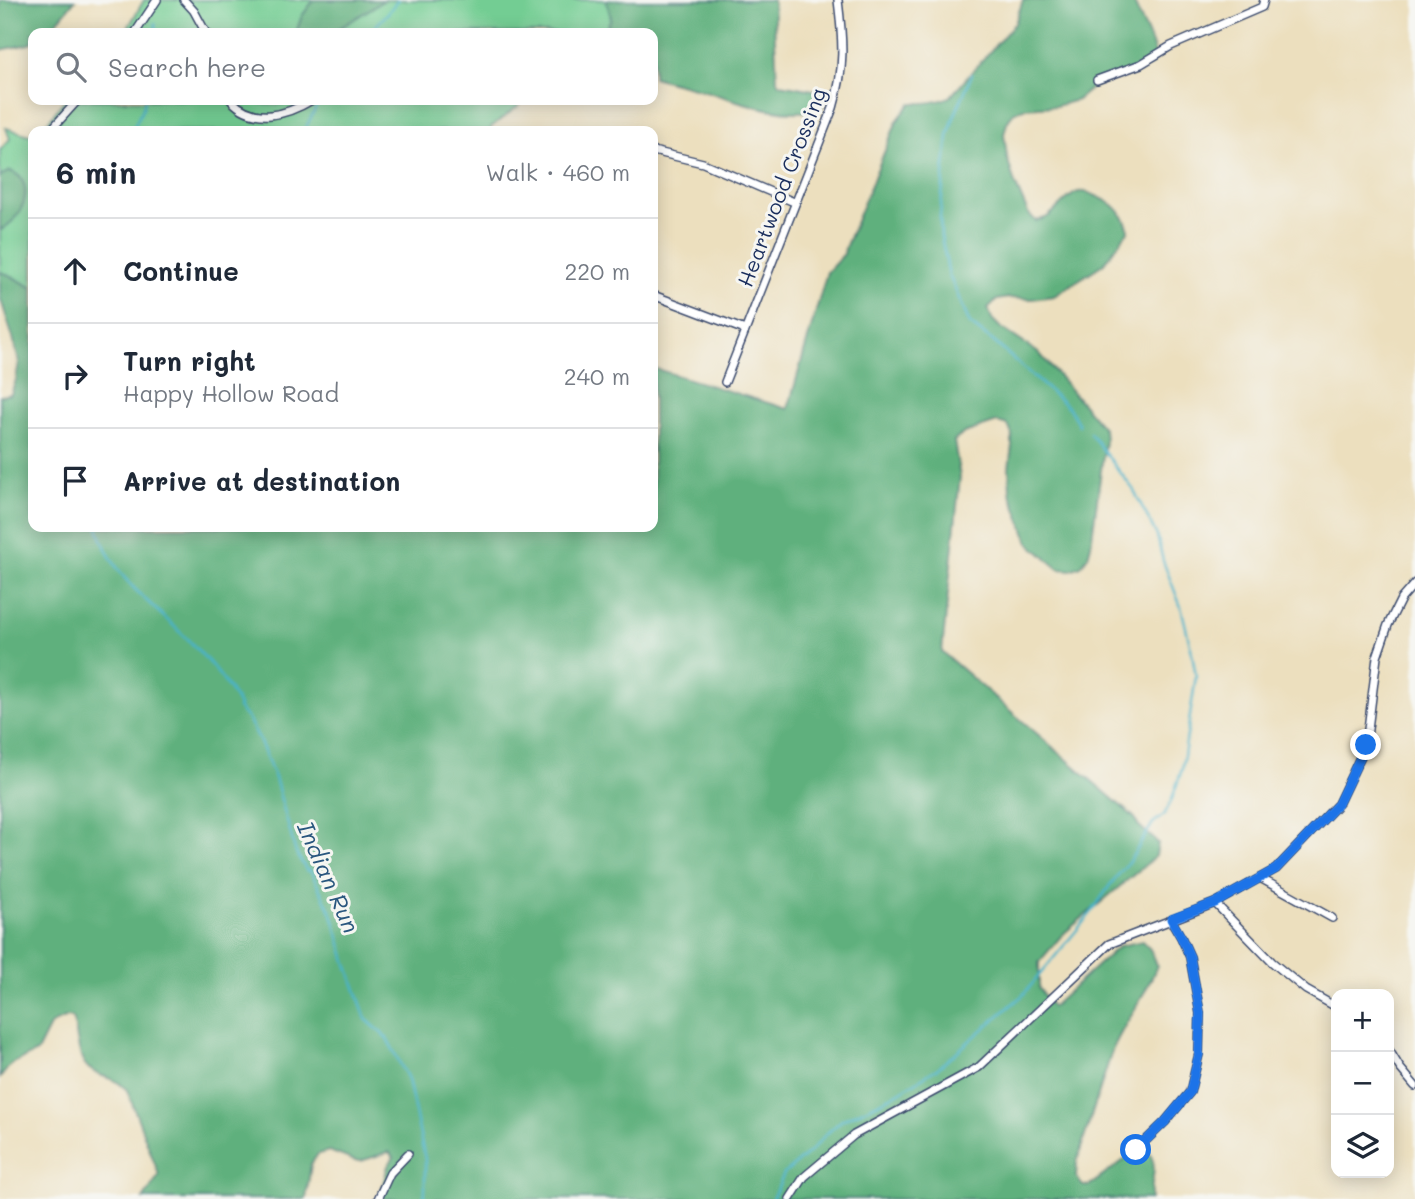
<!DOCTYPE html>
<meta charset="utf-8">
<style>
body{margin:0;font-family:Mali,sans-serif;background:#f2f2f3;color:#1f2937}
.controls{position:absolute;right:21px;bottom:21px;display:grid;overflow:hidden;border-radius:14px;box-shadow:0 4px 18px #0003}
.controls button{width:63px;height:63px;display:grid;place-items:center;padding:0;border:0;border-bottom:2px solid #e0e1e3;background:#fff;color:#1f2937;font:35px sans-serif}
.stop{position:absolute;width:21px;height:21px;margin:-16px;border:5px solid #1a73e8;border-radius:50%;background:#fff}
.stop.end{background:#1a73e8;border-color:#fff;box-shadow:0 2px 7px #0008}
.list{margin:0;padding:0;list-style:none}
h2{display:flex;justify-content:space-between;align-items:center;height:91px;margin:0;padding:0 28px;font-size:30px}
h2 small{font-size:23px;font-weight:400;color:#747a83}
.list li{display:grid;grid-template-columns:46px 1fr auto;gap:21px;align-items:center;box-sizing:border-box;height:105px;padding:0 28px;border-top:2px solid #e0e1e3}
.list b{display:block;font-size:26px;white-space:nowrap}
.list p{margin:0;font-size:23px;white-space:nowrap;color:#747a83}
.list em{font-size:23px;font-style:normal;color:#747a83}
.icon{flex:none;width:38px;height:38px;fill:none;stroke:currentColor;stroke-width:2;stroke-linecap:round;stroke-linejoin:round}
.map{position:relative;flex:none;width:1415px;height:1199px;overflow:hidden}
.search{position:absolute;background:#fff;box-shadow:0 4px 18px #0003;left:28px;top:28px;width:630px;height:77px;display:flex;align-items:center;gap:18px;box-sizing:border-box;padding:0 24px;border-radius:14px;color:#747a83;font-size:26px}
.panel{position:absolute;background:#fff;box-shadow:0 4px 18px #0003;left:28px;top:126px;width:630px;height:406px;border-radius:14px}
.map>svg:first-child{display:block}
.green{fill:#73cd93;stroke:#477e78;stroke-width:2}
.forest{fill:#5eb07d;stroke:#3c706e;stroke-width:2}
.lines{fill:none;stroke-linecap:round;stroke-linejoin:round}
.stream{stroke:#4ab2c9;stroke-width:2.5}
.street-casing{stroke:#3a496c;stroke-width:10}
.street{stroke:#fff;stroke-width:7}
.route{stroke:#1a73e8;stroke-width:9}
.labels{text-anchor:middle;dominant-baseline:central;stroke-width:6;stroke-linejoin:round;paint-order:stroke}
.street-label{font-size:21px;fill:#1b2f5e;stroke:#f6f6f2}
.water-label{font-size:23px;font-style:italic;fill:#29567e;stroke:#f6f6f2}
</style>
<div class="map">
<svg width="1415" height="1199" viewBox="0 0 1415 1199">
<rect width="100%" height="100%" fill="#f6f6f2"/>
<filter id="ink" filterUnits="userSpaceOnUse"><feTurbulence type="fractalNoise" baseFrequency=".0143" numOctaves="2"/><feDisplacementMap in="SourceGraphic" scale="14" xChannelSelector="R" yChannelSelector="G"/><feConvolveMatrix kernelMatrix="1 2 1 2 8 2 1 2 1" color-interpolation-filters="sRGB"/></filter>
<filter id="wash" filterUnits="userSpaceOnUse"><feTurbulence type="fractalNoise" baseFrequency=".00686" numOctaves="4" result="noise"/><feDisplacementMap in="SourceGraphic" scale="28" xChannelSelector="R" yChannelSelector="G"/><feGaussianBlur stdDeviation="1.57" result="paint"/><feColorMatrix in="noise" values="0 0 0 0 0 0 0 0 0 0 0 0 0 0 0 0 0 1.4 0 .05"/><feComposite in="paint" operator="in"/></filter>
<g filter="url(#wash)">
<rect width="100%" height="100%" fill="#ecdfbe"/>
<g class="green">
<path d="M 144,0 L 314,0 L 302,16 L 296,33 L 125,33 Z"/>
<path d="M 384,0 L 606,0 L 612,19 L 607,27 L 589,33 L 332,33 Z"/>
<path d="M 64,100 L 251,100 C 267,107 279,106 294,100 L 526,100 L 491,127 L 490,131 L 38,131 L 50,119 Z"/>
<path d="M 6,128 L 33,136 L 33,288 L 9,275 L 0,272 L 0,230 L 4,229 L 20,177 L 11,171 L 0,176 L 0,150 L 10,139 Z"/>
</g>
<g class="forest">
<path d="M 2,0 L 75,0 C 63,14 53,33 33,33 L 33,41 L 29,44 L 0,50 L 0,1 Z"/>
<path d="M 314,0 L 384,0 L 332,33 L 296,33 L 302,16 Z"/>
<path d="M 606,0 L 773,0 L 777,80 L 781,84 L 824,92 L 826,98 L 821,109 C 783,119 741,102 705,91 C 688,86 670,82 653,77 L 653,33 L 589,33 L 607,27 L 611,18 Z"/>
<path d="M 1023,0 L 1133,0 C 1140,20 1152,37 1156,58 L 1150,65 L 1095,85 L 1077,100 L 1056,106 L 1023,108 L 1013,113 L 1007,123 L 1004,134 L 1007,157 L 1014,181 L 1028,213 L 1036,221 C 1037,220 1047,218 1047,217 C 1055,212 1068,195 1078,192 C 1083,191 1090,193 1094,195 C 1113,203 1122,209 1129,230 L 1103,264 L 1054,296 L 1032,299 L 1009,298 L 997,300 L 988,308 L 992,319 L 1000,327 L 1040,354 L 1104,429 L 1105,441 L 1091,545 L 1088,556 L 1081,566 L 1071,570 L 1059,569 L 1029,543 L 1010,492 L 1009,468 L 1012,446 L 1012,435 L 1008,425 L 997,422 L 964,433 L 954,441 L 960,477 L 942,652 L 1135,818 L 1138,825 L 1158,843 L 1156,856 L 1062,935 L 1039,962 L 1039,988 L 1052,1007 L 1119,946 L 1142,941 L 1150,949 L 1157,965 C 1146,996 1125,1021 1112,1051 L 1077,1161 L 1076,1177 L 1083,1186 L 1089,1186 L 1135,1152 L 1147,1151 C 1161,1165 1149,1182 1151,1199 L 379,1199 L 388,1166 L 394,1157 L 389,1152 L 361,1161 L 355,1161 L 329,1151 L 318,1154 L 311,1164 L 306,1199 L 143,1199 L 159,1175 L 127,1090 C 126,1089 120,1084 119,1083 C 107,1076 92,1075 84,1063 C 76,1049 78,1032 72,1018 L 67,1017 L 51,1024 L 37,1052 L 11,1064 L 0,1078 L 0,396 L 11,394 L 16,380 L 19,362 L 13,338 L 0,297 L 0,272 L 9,275 L 33,288 L 33,527 L 653,527 L 653,368 L 788,409 L 827,272 L 844,254 L 845,248 L 897,121 L 911,103 C 924,103 939,103 951,96 L 1015,23 Z"/>
<path d="M 10,171 C 14,173 17,174 20,177 C 34,196 17,222 0,230 L 0,176 Z"/>
</g>
<g class="lines">
<g class="stream">
<path d="M 155,23 L 157,33"/>
<path d="M 369,33 L 387,14 L 398,0"/>
<path d="M 972,74 L 954,117 L 948,136 L 940,216 L 941,236 L 949,275 L 970,324 L 994,342 L 1069,408 L 1079,425"/>
<path d="M 132,131 L 143,108 L 145,100"/>
<path d="M 304,131 L 320,100"/>
<path d="M 98,527 C 110,574 146,599 179,631 C 202,653 225,678 239,706 L 238,708 L 248,719 L 258,737 L 275,778 L 296,853 L 307,871 L 310,870 L 332,914 L 347,964 L 366,1019 L 387,1038 L 408,1079 L 425,1159 L 425,1189 L 424,1199"/>
<path d="M 772,1199 L 784,1174 L 812,1150 L 825,1135 L 842,1120 L 891,1097 L 938,1068 L 1023,995 L 1091,913 L 1110,885 L 1131,859 L 1153,823 L 1164,815 L 1171,802 L 1182,769 L 1196,676 L 1191,648 L 1181,607 L 1163,561 L 1157,536 L 1133,489 L 1090,433"/>
</g>
</g>
</g>
<g filter="url(#ink)">
<g class="lines">
<g class="street-casing">
<g id="street">
<path d="M 184,0 L 194,11 L 206,33"/>
<path d="M 135,33 L 157,0"/>
<path d="M 1097,80 L 1141,64 L 1171,46 L 1262,7 L 1264,0"/>
<path d="M 231,100 C 254,125 287,115 312,100"/>
<path d="M 50,131 L 78,100"/>
<path d="M 653,151 L 703,163 L 794,202"/>
<path d="M 653,295 L 745,330"/>
<path d="M 725,382 L 833,108 C 845,68 843,41 838,0"/>
<path d="M 1260,878 L 1332,918"/>
<path d="M 1215,903 L 1272,962 L 1306,990 L 1336,1007"/>
<path d="M 1389,1050 L 1400,1068 L 1415,1086"/>
<path d="M 1136,1150 L 1165,1122 L 1190,1092 L 1199,1054 L 1200,1013 L 1190,957 L 1181,937 L 1171,920"/>
<path d="M 378,1199 L 390,1173 L 408,1154"/>
<path d="M 790,1199 L 804,1177 L 854,1135 L 979,1067 L 1109,944 L 1215,903 L 1276,869 L 1338,804 L 1366,745 L 1377,657 L 1388,625 L 1401,599 L 1415,583"/>
</g>
</g>
<use href="#street" class="street"/>
</g>
</g>
<g class="lines" filter="url(#ink)">
<path class="route" d="M 1136,1150 L 1165,1122 L 1190,1092 L 1199,1054 L 1200,1013 L 1190,957 L 1181,937 L 1171,919 L 1215,903 L 1276,869 L 1338,804 L 1366,745"/>
</g>
<g class="labels">
<g class="street-label">
<text transform="translate(781 187) rotate(-69)">Heartwood Crossing</text>
</g>
<g class="water-label">
<text transform="translate(329 877) rotate(66)">Indian Run</text>
</g>
</g>
</svg>
<div class="controls">
<button>+</button>
<button>−</button>
<button><svg class="icon" aria-label="layers" viewBox="0 0 24 24"><path d="M12 4l9 5-9 5-9-5zM3 14l9 5 9-5"/></svg></button>
</div>
<div class="stop" style="left:1136px;top:1150px"></div>
<div class="stop end" style="left:1366px;top:745px"></div>
<div class="search"><svg class="icon" aria-label="search" viewBox="0 0 24 24"><circle cx="10" cy="10" r="6"/><path d="M15 15l6 6"/></svg>Search here</div>
<section class="panel">
<h2>6 min<small>Walk · 460 m</small></h2>
<ul class="list">
<li><svg class="icon" aria-label="ahead" viewBox="0 0 24 24"><path d="M12 20V5M6 11l6-6 6 6"/></svg><div><b>Continue</b></div><em>220 m</em></li>
<li><svg class="icon" aria-label="right" viewBox="0 0 24 24"><path d="M7 20v-9h11M14 6l5 5-5 5"/></svg><div><b>Turn right</b><p>Happy Hollow Road</p></div><em>240 m</em></li>
<li><svg class="icon" aria-label="arrive" viewBox="0 0 24 24"><path d="M6 21V4h12l-3 4 3 4H6"/></svg><div><b>Arrive at destination</b></div></li>
</ul>
</section>
</div>
